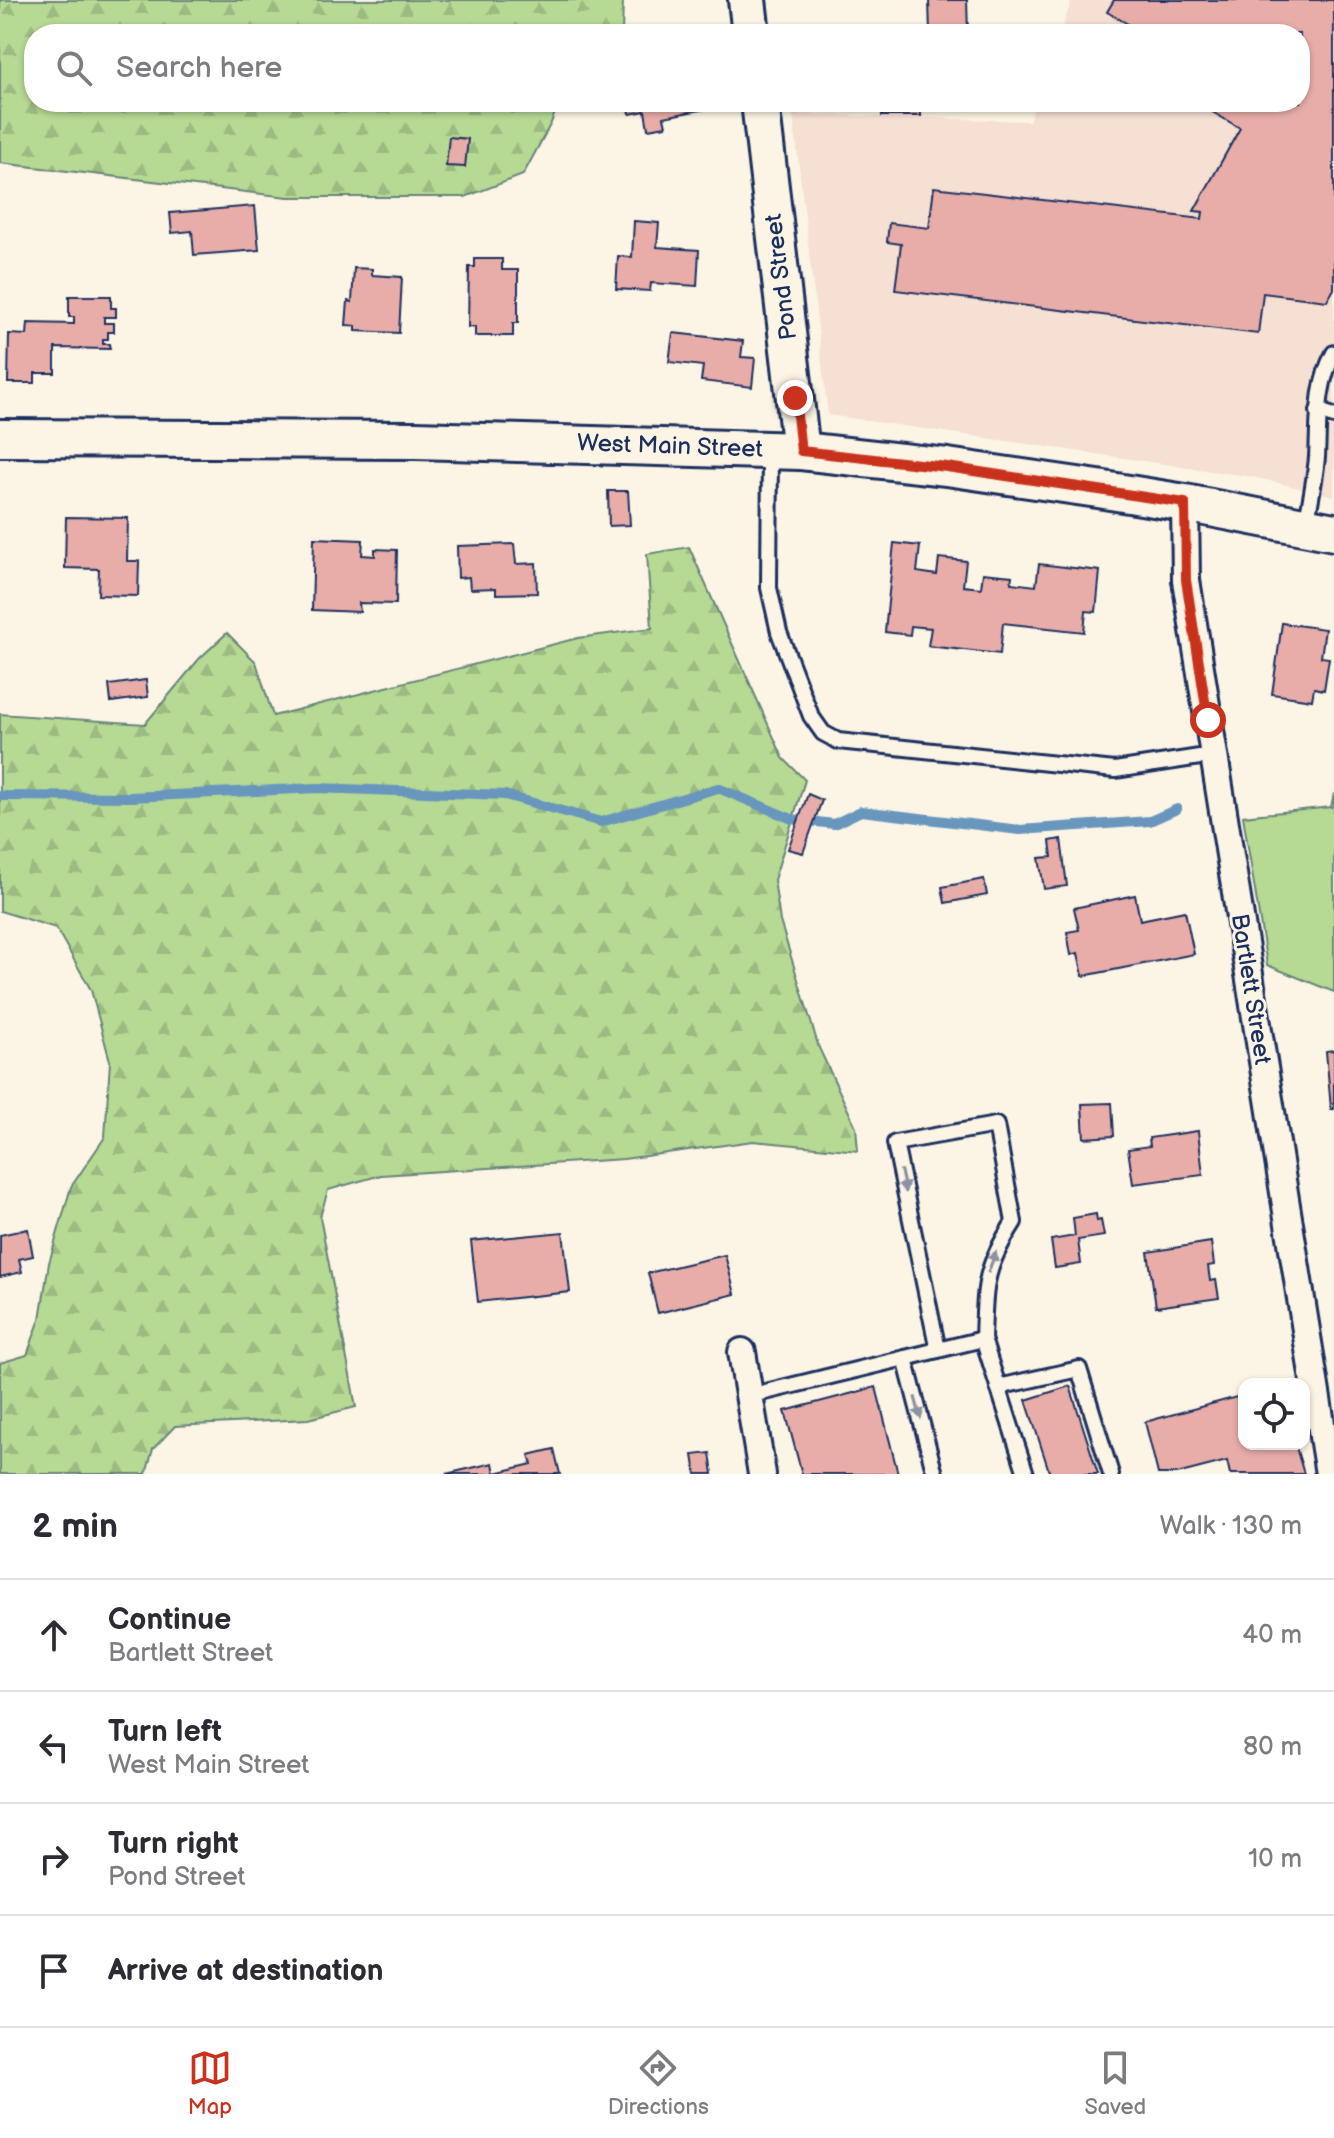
<!DOCTYPE html>
<meta charset="utf-8">
<style>
body{margin:0;font-family:"Balsamiq Sans",sans-serif;background:#f7f7f7;color:#2b2b33}
.controls{position:absolute;right:24px;bottom:24px;display:grid;overflow:hidden;border-radius:16px;box-shadow:0 2px 6px #0004}
.controls button{width:72px;height:72px;display:grid;place-items:center;padding:0;border:0;border-bottom:2px solid #e1e1e2;background:#fff;color:#2b2b33;font:40px sans-serif}
.stop{position:absolute;width:24px;height:24px;margin:-18px;border:6px solid #c8321e;border-radius:50%;background:#fff}
.stop.end{background:#c8321e;border-color:#fff;box-shadow:0 2px 8px #0008}
.list{margin:0;padding:0;list-style:none}
h2{display:flex;justify-content:space-between;align-items:center;height:104px;margin:0;padding:0 32px;font-size:34px}
h2 small{font-size:26px;font-weight:400;color:#7c7c81}
.list li{display:grid;grid-template-columns:52px 1fr auto;gap:24px;align-items:center;box-sizing:border-box;height:112px;padding:0 32px;border-top:2px solid #e1e1e2}
.list b{display:block;font-size:30px;white-space:nowrap}
.list p{margin:0;font-size:26px;white-space:nowrap;color:#7c7c81}
.list em{font-size:26px;font-style:normal;color:#7c7c81}
.icon{flex:none;width:44px;height:44px;fill:none;stroke:currentColor;stroke-width:2;stroke-linecap:round;stroke-linejoin:round}
.map{position:relative;flex:none;width:1334px;height:1474px;overflow:hidden}
.search{position:absolute;background:#fff;box-shadow:0 2px 6px #0004;left:24px;right:24px;top:24px;height:88px;display:flex;align-items:center;gap:20px;box-sizing:border-box;padding:0 28px;border-radius:32px;color:#7c7c81;font-size:30px}
.sheet{height:552px;background:#fff}
nav{display:flex;justify-content:space-around;align-items:center;box-sizing:border-box;height:112px;border-top:2px solid #e1e1e2;background:#fff;font-size:22px;color:#7c7c81}
nav a{display:grid;justify-items:center;gap:4px}
nav .on{color:#c8321e}
.map>svg:first-child{display:block}
.built{fill:#f6dfd3}
.forest{fill:url(#forest-firs);stroke:#688479;stroke-width:2}
.park{fill:#b6d994;stroke:#688479;stroke-width:2}
.lines{fill:none;stroke-linecap:round;stroke-linejoin:round}
.stream{stroke:#6796bd;stroke-width:10}
.building{fill:#e8ada9;stroke:#1b2f5e;stroke-width:2}
.lane-casing{stroke:#1b2f5e;stroke-width:20}
.street-casing{stroke:#1b2f5e;stroke-width:32}
.secondary-casing{stroke:#1b2f5e;stroke-width:42}
.lane{stroke:#fcf5e5;stroke-width:14}
.street{stroke:#fcf5e5;stroke-width:26}
.secondary{stroke:#fcf5e5;stroke-width:36}
.oneway{fill:#8c92a2}
.route{stroke:#c8321e;stroke-width:10}
.labels{text-anchor:middle;dominant-baseline:central;stroke-width:6;stroke-linejoin:round;paint-order:stroke}
.street-label{font-size:24px;fill:#1b2f5e;stroke:#fcf5e5}
</style>
<div class="map">
<svg width="1334" height="1474" viewBox="0 0 1334 1474">
<defs>
<pattern id="forest-firs" width="22" height="20" patternUnits="userSpaceOnUse" patternTransform="scale(2)"><rect width="22" height="20" fill="#b6d994"/><path d="M5 1l3.5 6h-7zM16 11l3.5 6h-7z" fill="#9cbb82"/></pattern>
</defs>
<rect width="100%" height="100%" fill="#fcf5e5"/>
<filter id="ink" filterUnits="userSpaceOnUse"><feTurbulence type="fractalNoise" baseFrequency=".0125" numOctaves="2"/><feDisplacementMap in="SourceGraphic" scale="16" xChannelSelector="R" yChannelSelector="G"/><feConvolveMatrix kernelMatrix="1 2 1 2 8 2 1 2 1" color-interpolation-filters="sRGB"/></filter>
<g filter="url(#ink)">
<path class="built" d="M 1072,0 L 1334,0 L 1334,496 L 1253,477 L 828,415 L 793,114 L 1029,121 L 1036,102 L 1300,102 L 1300,34 L 1060,34 Z"/>
<g class="forest">
<path d="M 0,0 L 623,0 L 622,33 L 619,34 L 34,34 L 34,102 L 559,102 L 551,123 L 523,175 L 465,197 L 288,197 L 0,163 Z"/>
<path d="M 689,547 L 783,758 L 805,780 L 774,880 L 780,921 L 819,1048 L 856,1127 L 858,1151 L 753,1141 L 624,1159 L 381,1175 L 328,1190 L 320,1217 L 356,1407 L 308,1419 L 175,1426 L 153,1449 L 146,1474 L 0,1474 L 0,1363 L 27,1355 L 40,1319 L 49,1263 L 71,1187 L 105,1137 L 110,1061 L 91,990 L 56,928 L 0,911 L 0,714 L 145,724 L 199,659 L 227,633 L 256,662 L 273,716 L 578,638 L 652,628 L 647,554 Z"/>
</g>
<path class="park" d="M 1334,793 L 1334,992 L 1267,965 L 1243,816 L 1331,807 Z"/>
<g class="lines">
<path class="stream" d="M 0,796 L 132,797 L 317,788 L 505,795 L 601,822 L 718,788 L 792,819 L 834,824 L 861,811 L 1020,830 L 1150,821 L 1177,809"/>
</g>
<g class="building">
<path d="M 929,0 L 967,0 L 968,34 L 930,34 Z"/>
<path d="M 1114,0 L 1334,0 L 1334,289 L 1327,301 L 1263,293 L 1258,334 L 895,290 L 901,244 L 887,242 L 889,223 L 929,228 L 934,187 L 1202,219 L 1203,212 L 1194,211 L 1240,128 L 1195,102 L 1300,102 L 1300,34 L 1139,34 L 1140,31 L 1107,12 Z"/>
<path d="M 628,102 L 705,102 L 706,109 L 664,117 L 666,126 L 648,129 L 645,111 L 630,114 Z"/>
<path d="M 867,102 L 921,102 L 921,116 L 882,116 L 882,103 Z"/>
<path d="M 449,137 L 468,139 L 465,167 L 446,166 Z"/>
<path d="M 255,206 L 259,250 L 194,255 L 192,231 L 172,233 L 170,213 Z"/>
<path d="M 634,221 L 659,223 L 657,247 L 699,250 L 697,286 L 651,283 L 650,291 L 616,289 L 618,256 L 632,257 Z"/>
<path d="M 475,259 L 502,259 L 502,270 L 518,270 L 518,323 L 513,323 L 513,336 L 475,336 L 475,327 L 468,327 L 469,267 L 475,267 Z"/>
<path d="M 354,268 L 372,269 L 372,275 L 402,277 L 399,333 L 356,331 L 356,326 L 346,325 L 348,301 L 352,302 Z"/>
<path d="M 69,296 L 111,296 L 111,308 L 116,308 L 116,317 L 104,317 L 104,323 L 114,323 L 114,332 L 108,332 L 108,339 L 103,339 L 103,344 L 109,344 L 110,349 L 55,348 L 55,373 L 35,373 L 35,383 L 8,383 L 9,334 L 27,335 L 28,323 L 74,324 L 74,317 L 69,317 Z"/>
<path d="M 673,333 L 743,341 L 741,357 L 755,358 L 752,387 L 701,381 L 703,366 L 669,362 Z"/>
<path d="M 608,491 L 628,491 L 630,525 L 609,526 Z"/>
<path d="M 66,517 L 128,518 L 127,561 L 139,561 L 138,596 L 98,595 L 99,569 L 65,568 Z"/>
<path d="M 314,538 L 363,540 L 362,555 L 375,556 L 375,549 L 397,550 L 396,604 L 359,603 L 360,612 L 312,610 Z"/>
<path d="M 894,543 L 920,546 L 917,572 L 937,575 L 939,558 L 966,561 L 963,586 L 981,588 L 983,573 L 1012,576 L 1011,583 L 1036,586 L 1039,564 L 1100,571 L 1096,612 L 1086,611 L 1084,632 L 1003,623 L 1000,654 L 928,646 L 931,628 L 911,626 L 910,635 L 885,632 Z"/>
<path d="M 514,544 L 516,564 L 536,563 L 537,593 L 496,594 L 496,588 L 470,589 L 469,577 L 458,578 L 457,546 Z"/>
<path d="M 1282,623 L 1325,629 L 1321,657 L 1329,658 L 1324,690 L 1314,688 L 1312,700 L 1272,694 Z"/>
<path d="M 146,680 L 148,697 L 111,702 L 109,685 Z"/>
<path d="M 808,794 L 822,800 L 803,853 L 788,849 Z"/>
<path d="M 1061,839 L 1067,886 L 1044,889 L 1039,858 L 1052,857 L 1050,841 Z"/>
<path d="M 984,879 L 987,895 L 945,903 L 942,887 Z"/>
<path d="M 1135,895 L 1140,920 L 1185,911 L 1194,954 L 1083,976 L 1078,953 L 1071,955 L 1067,932 L 1079,930 L 1074,908 Z"/>
<path d="M 1334,1050 L 1334,1109 L 1331,1109 L 1326,1051 Z"/>
<path d="M 1112,1103 L 1114,1136 L 1084,1138 L 1082,1104 Z"/>
<path d="M 1198,1131 L 1203,1175 L 1133,1184 L 1128,1149 L 1150,1146 L 1149,1138 Z"/>
<path d="M 1096,1214 L 1097,1221 L 1101,1220 L 1104,1236 L 1078,1240 L 1081,1264 L 1055,1268 L 1051,1240 L 1075,1236 L 1073,1218 Z"/>
<path d="M 28,1229 L 33,1256 L 19,1259 L 22,1272 L 0,1277 L 0,1235 Z"/>
<path d="M 563,1232 L 570,1292 L 478,1302 L 471,1241 Z"/>
<path d="M 1211,1242 L 1214,1265 L 1208,1266 L 1210,1281 L 1216,1280 L 1219,1298 L 1156,1307 L 1148,1252 Z"/>
<path d="M 725,1255 L 735,1294 L 658,1313 L 648,1273 Z"/>
<path d="M 1070,1386 L 1098,1474 L 1050,1474 L 1026,1400 Z"/>
<path d="M 876,1387 L 898,1474 L 802,1474 L 785,1411 Z"/>
<path d="M 1244,1395 L 1244,1444 L 1295,1444 L 1304,1474 L 1230,1474 L 1227,1461 L 1177,1474 L 1158,1474 L 1145,1422 Z"/>
<path d="M 554,1449 L 560,1474 L 446,1474 L 493,1463 L 495,1473 L 532,1464 L 529,1455 Z"/>
<path d="M 710,1453 L 713,1474 L 696,1474 L 693,1455 Z"/>
</g>
<g class="lines">
<g class="lane-casing">
<g id="lane">
<path d="M 1318,411 L 1334,416"/>
<path d="M 770,450 L 769,588 L 779,632 L 811,716 L 823,733 L 838,741 L 1115,770 L 1213,755"/>
<path d="M 1306,525 C 1310,503 1315,480 1317,457 C 1319,421 1316,386 1334,353"/>
<path d="M 938,1350 L 895,1143 L 996,1125 L 1014,1222 C 984,1269 985,1284 983,1339"/>
<path d="M 998,1387 L 1079,1369 L 1111,1474"/>
<path d="M 749,1396 L 905,1358"/>
<path d="M 935,1474 L 905,1358 L 983,1339 L 1026,1474"/>
</g>
</g>
<g class="street-casing">
<g id="street">
<path d="M 1185,503 L 1186,580 L 1329,1474"/>
<path d="M 742,1352 L 762,1474"/>
</g>
</g>
<g class="secondary-casing">
<g id="secondary">
<path d="M 747,0 L 751,34"/>
<path d="M 760,102 L 801,451"/>
<path d="M 0,438 L 416,440 L 801,451 L 947,467 L 1098,489 L 1185,503 L 1334,532"/>
</g>
</g>
<use href="#lane" class="lane"/>
<use href="#street" class="street"/>
<use href="#secondary" class="secondary"/>
</g>
<defs><path id="oneway-solid" d="M-6-.8H1V-3.2L6.5 0L1 3.2V.8H-6Z" transform="scale(2)"/></defs>
<g class="oneway">
<use href="#oneway-solid" transform="translate(903 1181) rotate(78)"/>
<use href="#oneway-solid" transform="translate(992 1262) rotate(-70)"/>
<use href="#oneway-solid" transform="translate(918 1408) rotate(75)"/>
</g>
</g>
<g class="lines" filter="url(#ink)">
<path class="route" d="M 795,398 L 801,451 L 947,467 L 1185,503 L 1186,580 L 1208,720"/>
</g>
<g class="labels">
<g class="street-label">
<text transform="translate(781 277) rotate(-97)">Pond Street</text>
<text transform="translate(670 446) rotate(2)">West Main Street</text>
<text transform="translate(1251 989) rotate(81)">Bartlett Street</text>
</g>
</g>
</svg>
<div class="controls">
<button><svg class="icon" aria-label="locate" viewBox="0 0 24 24"><circle cx="12" cy="12" r="6"/><path d="M12 2v4M12 18v4M2 12h4M18 12h4"/></svg></button>
</div>
<div class="stop" style="left:1208px;top:720px"></div>
<div class="stop end" style="left:795px;top:398px"></div>
<div class="search"><svg class="icon" aria-label="search" viewBox="0 0 24 24"><circle cx="10" cy="10" r="6"/><path d="M15 15l6 6"/></svg>Search here</div>
</div>
<section class="sheet">
<h2>2 min<small>Walk · 130 m</small></h2>
<ul class="list">
<li><svg class="icon" aria-label="ahead" viewBox="0 0 24 24"><path d="M12 20V5M6 11l6-6 6 6"/></svg><div><b>Continue</b><p>Bartlett Street</p></div><em>40 m</em></li>
<li><svg class="icon" aria-label="left" viewBox="0 0 24 24"><path d="M17 20v-9H6M10 6l-5 5 5 5"/></svg><div><b>Turn left</b><p>West Main Street</p></div><em>80 m</em></li>
<li><svg class="icon" aria-label="right" viewBox="0 0 24 24"><path d="M7 20v-9h11M14 6l5 5-5 5"/></svg><div><b>Turn right</b><p>Pond Street</p></div><em>10 m</em></li>
<li><svg class="icon" aria-label="arrive" viewBox="0 0 24 24"><path d="M6 21V4h12l-3 4 3 4H6"/></svg><div><b>Arrive at destination</b></div></li>
</ul>
</section>
<nav>
<a class="on"><svg class="icon" aria-label="map" viewBox="0 0 24 24"><path d="M3 6l6-2 6 2 6-2v14l-6 2-6-2-6 2zM9 4v14M15 6v14"/></svg>Map</a>
<a><svg class="icon" aria-label="directions" viewBox="0 0 24 24"><path d="M12 3l9 9-9 9-9-9zM9 14v-3h6M13 9l2 2-2 2"/></svg>Directions</a>
<a><svg class="icon" aria-label="saved" viewBox="0 0 24 24"><path d="M7 4h10v16l-5-4-5 4z"/></svg>Saved</a>
</nav>
